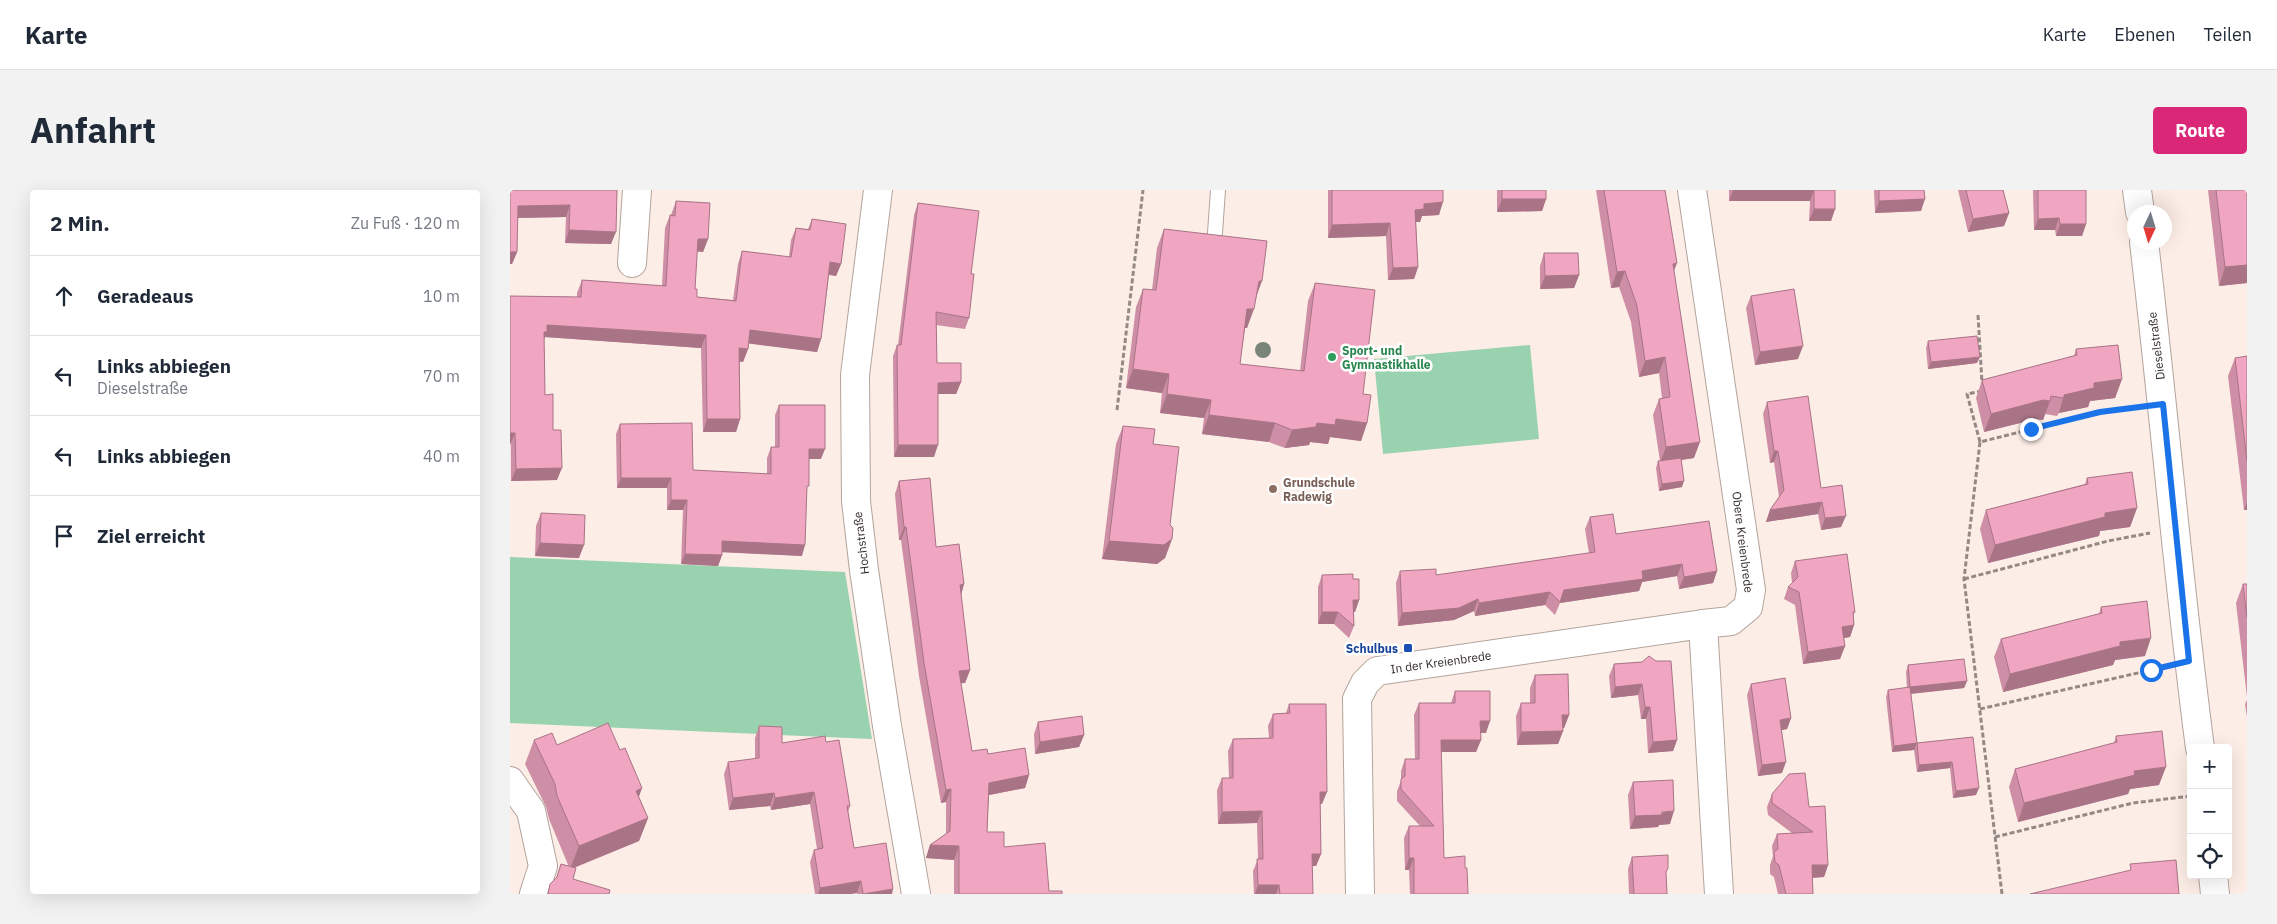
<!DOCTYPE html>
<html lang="de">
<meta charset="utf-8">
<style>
body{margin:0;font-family:"IBM Plex Sans",sans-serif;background:#f2f2f3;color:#1f2937}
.controls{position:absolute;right:15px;bottom:15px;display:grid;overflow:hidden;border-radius:5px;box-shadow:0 5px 20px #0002}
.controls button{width:45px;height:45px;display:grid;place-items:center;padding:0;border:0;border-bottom:1px solid #e0e1e3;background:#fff;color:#1f2937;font:25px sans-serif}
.compass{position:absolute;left:1617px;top:15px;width:45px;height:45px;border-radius:50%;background:#fff;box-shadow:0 5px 20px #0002;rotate:184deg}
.stop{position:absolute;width:15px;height:15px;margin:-11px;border:4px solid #1a73e8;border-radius:50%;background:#fff}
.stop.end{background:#1a73e8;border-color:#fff;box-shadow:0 1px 5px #0008}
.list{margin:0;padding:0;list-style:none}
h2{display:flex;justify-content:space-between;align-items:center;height:65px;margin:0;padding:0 20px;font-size:21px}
h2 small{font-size:16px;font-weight:400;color:#747a83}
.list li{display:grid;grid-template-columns:32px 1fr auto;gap:15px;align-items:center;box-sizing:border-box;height:80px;padding:0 20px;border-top:1px solid #e0e1e3}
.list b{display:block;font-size:19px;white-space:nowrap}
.list p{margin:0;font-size:16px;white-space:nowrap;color:#747a83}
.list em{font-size:16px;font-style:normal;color:#747a83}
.icon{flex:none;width:28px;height:28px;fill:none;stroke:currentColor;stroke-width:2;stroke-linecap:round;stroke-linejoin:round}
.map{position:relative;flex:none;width:1737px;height:704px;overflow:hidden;border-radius:5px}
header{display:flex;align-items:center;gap:30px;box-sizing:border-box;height:70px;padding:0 25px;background:#fff;border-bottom:1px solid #e0e1e3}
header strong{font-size:24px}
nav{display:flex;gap:28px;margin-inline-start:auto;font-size:18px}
.intro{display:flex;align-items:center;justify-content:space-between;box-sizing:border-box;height:120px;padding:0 30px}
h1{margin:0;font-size:35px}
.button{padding:12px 22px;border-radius:5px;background:#db2777;color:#fff;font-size:18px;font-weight:700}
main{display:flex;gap:30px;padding:0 30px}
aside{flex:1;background:#fff;border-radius:5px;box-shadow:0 5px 20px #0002}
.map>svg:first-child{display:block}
.green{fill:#98d2af}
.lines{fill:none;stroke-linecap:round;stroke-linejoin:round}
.service-casing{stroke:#b2a49d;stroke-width:16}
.minor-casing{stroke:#b2a49d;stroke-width:30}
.path{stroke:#948a85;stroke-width:3;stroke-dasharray:5 2.5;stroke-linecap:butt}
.service{stroke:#fff;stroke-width:14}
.minor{stroke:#fff;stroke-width:28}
.tree{fill:#7a8579}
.wall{fill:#ce8ea5}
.shaded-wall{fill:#a87486}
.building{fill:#f0a5c0;stroke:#a87486}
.route{stroke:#1a73e8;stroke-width:6}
.leisure-dot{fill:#2e9e5b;stroke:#fefefe;stroke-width:2}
.education-dot{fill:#8d6e63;stroke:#fefefe;stroke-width:2}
.transit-dot{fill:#1a4fb4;stroke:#fefefe;stroke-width:2}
.labels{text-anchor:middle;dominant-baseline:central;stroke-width:5;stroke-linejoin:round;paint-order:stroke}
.street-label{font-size:12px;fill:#302a28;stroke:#fefefe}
.leisure-label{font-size:12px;font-weight:bold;fill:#27864d;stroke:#fefefe;text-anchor:start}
.education-label{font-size:12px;font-weight:bold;fill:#785e54;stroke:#fefefe;text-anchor:start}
.transit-label{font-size:12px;font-weight:bold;fill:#164399;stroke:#fefefe;text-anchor:end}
</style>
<header>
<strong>Karte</strong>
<nav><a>Karte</a><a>Ebenen</a><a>Teilen</a></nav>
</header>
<div class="intro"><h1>Anfahrt</h1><a class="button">Route</a></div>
<main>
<aside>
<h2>2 Min.<small>Zu Fuß · 120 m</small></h2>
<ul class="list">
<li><svg class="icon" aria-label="ahead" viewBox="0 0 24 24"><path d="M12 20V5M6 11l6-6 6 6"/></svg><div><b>Geradeaus</b></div><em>10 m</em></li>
<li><svg class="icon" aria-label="left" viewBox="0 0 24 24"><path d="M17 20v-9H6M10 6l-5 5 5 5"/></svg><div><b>Links abbiegen</b><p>Dieselstraße</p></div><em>70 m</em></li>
<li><svg class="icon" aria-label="left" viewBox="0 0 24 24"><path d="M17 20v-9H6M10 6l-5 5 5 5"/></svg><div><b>Links abbiegen</b></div><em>40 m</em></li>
<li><svg class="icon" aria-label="arrive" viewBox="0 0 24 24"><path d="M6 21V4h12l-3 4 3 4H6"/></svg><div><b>Ziel erreicht</b></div></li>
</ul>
</aside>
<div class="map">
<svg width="1737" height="704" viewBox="0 0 1737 704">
<rect width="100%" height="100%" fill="#fcede6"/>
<g class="green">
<path d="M 1020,155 L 1029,249 L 873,264 L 864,169 Z"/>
<path d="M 0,367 L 335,382 L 362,549 L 0,533 Z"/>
</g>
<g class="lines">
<g class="service-casing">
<path id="service" d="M 705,43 L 708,0"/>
</g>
<g class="minor-casing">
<g id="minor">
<path d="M 368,0 L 345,185 L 346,311 L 354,380 L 377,536 L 406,704"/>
<path d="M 1182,0 L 1241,400 L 1238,417 L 1221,431 L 1193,434 L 1209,704"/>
<path d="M 1627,0 L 1630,22"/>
<path d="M 1634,52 C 1654,221 1668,390 1690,558"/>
<path d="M 122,73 L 127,0"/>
<path d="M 0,591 L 21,621 L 33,676 L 24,704"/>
<path d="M 1703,685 L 1705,704"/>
<path d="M 850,704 L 847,509 L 855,493 L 867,481 L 1193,434"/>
</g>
</g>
<g class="path">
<path d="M 1468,125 L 1472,193"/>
<path d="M 607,220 L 633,0"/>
<path d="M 1470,252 L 1457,204 L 1472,201"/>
<path d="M 1454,389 L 1598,351 L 1640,343"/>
<path d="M 1470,519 L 1654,477"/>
<path d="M 1485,647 L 1623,613 L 1681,606"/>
<path d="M 1492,704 L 1454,389 L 1470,252 L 1590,222 L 1625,217"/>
</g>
<use href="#service" class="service"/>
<use href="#minor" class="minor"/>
</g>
<circle class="tree" cx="753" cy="160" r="8"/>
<g class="wall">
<path d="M 0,0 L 107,0 L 101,54 L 55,53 L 56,27 L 7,28 L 7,62 L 2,74 Z"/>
<path d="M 818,0 L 933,0 L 929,25 L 912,26 L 910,32 L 906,32 L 908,77 L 904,89 L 878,90 L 876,46 L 818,48 Z"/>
<path d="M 987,0 L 1036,0 L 1036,9 L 1032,21 L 987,22 Z"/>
<path d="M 1086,0 L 1155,0 L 1184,268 L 1171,270 L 1172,297 L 1149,301 L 1146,278 L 1148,271 L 1150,271 L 1143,225 L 1149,209 L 1152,208 L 1149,183 L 1129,187 L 1121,132 L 1109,97 L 1101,98 Z"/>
<path d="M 1219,0 L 1325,0 L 1325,19 L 1321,31 L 1299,31 L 1300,11 L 1219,11 Z"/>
<path d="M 1364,0 L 1414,0 L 1411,21 L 1365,23 Z"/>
<path d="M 1448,0 L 1493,0 L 1499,23 L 1494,36 L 1458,42 Z"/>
<path d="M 1523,0 L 1576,0 L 1576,34 L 1572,46 L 1546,46 L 1545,40 L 1524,40 Z"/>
<path d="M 1698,0 L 1737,0 L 1737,93 L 1709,96 Z"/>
<path d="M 166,11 L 198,49 L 193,62 L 187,61 L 185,99 L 187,107 L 223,110 L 228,74 L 232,61 L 279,67 L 281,50 L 286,38 L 298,39 L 302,29 L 331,74 L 326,86 L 319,85 L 311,149 L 307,162 L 239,153 L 238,159 L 233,172 L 230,171 L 230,229 L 226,242 L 193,242 L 191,158 L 35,147 L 34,150 L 35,205 L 43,240 L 47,290 L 1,291 L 0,106 L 67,107 L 67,103 L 72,90 L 152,96 L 155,38 L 160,25 L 161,25 Z"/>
<path d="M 408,13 L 461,84 L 459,128 L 455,139 L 426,135 L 427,173 L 451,192 L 446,204 L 428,204 L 424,267 L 384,267 L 383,166 L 387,155 L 388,155 L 404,25 Z"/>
<path d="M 654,39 L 747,105 L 737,138 L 735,138 L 730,174 L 790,181 L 798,111 L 805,93 L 853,204 L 857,233 L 851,251 L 820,247 L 818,254 L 800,252 L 799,255 L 775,258 L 759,252 L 692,244 L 694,228 L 650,223 L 652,203 L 616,198 L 626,117 L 633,99 L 642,100 L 647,58 Z"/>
<path d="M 1034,63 L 1069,85 L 1064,98 L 1030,99 L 1030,76 Z"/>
<path d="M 1241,106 L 1288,169 L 1245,175 L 1236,118 Z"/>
<path d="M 1418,151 L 1467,173 L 1418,179 L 1416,158 Z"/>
<path d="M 1566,159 L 1612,189 L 1605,208 L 1580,211 L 1578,217 L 1549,223 L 1547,226 L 1535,224 L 1533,230 L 1526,229 L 1474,242 L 1466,208 L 1472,190 L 1564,166 Z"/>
<path d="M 1737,166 L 1737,320 L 1734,320 L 1718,186 L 1725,168 Z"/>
<path d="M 1257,212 L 1311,298 L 1331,337 L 1311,340 L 1308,324 L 1256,332 L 1260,320 L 1269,307 L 1264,272 L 1260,273 L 1253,224 Z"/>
<path d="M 269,215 L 311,269 L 299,269 L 292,366 L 212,362 L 212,365 L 208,376 L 171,374 L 173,320 L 157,320 L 157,298 L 107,298 L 106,244 L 110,234 L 183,280 L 257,284 L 257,268 L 261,257 L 265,257 L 265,225 Z"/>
<path d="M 613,236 L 643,254 L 660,335 L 662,349 L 655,368 L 647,374 L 592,369 L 606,254 Z"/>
<path d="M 1577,288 L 1627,318 L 1620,337 L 1590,341 L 1589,346 L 1478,373 L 1470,339 L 1476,320 L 1575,294 Z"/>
<path d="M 389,291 L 426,357 L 454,394 L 451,405 L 460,480 L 455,493 L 451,493 L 462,561 L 478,564 L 519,585 L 515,598 L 479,605 L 477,642 L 494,657 L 539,701 L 552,704 L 444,704 L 444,670 L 416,668 L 420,655 L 436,644 L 436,612 L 431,613 L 409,486 L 391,350 L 389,350 L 385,304 Z"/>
<path d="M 31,323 L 69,368 L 25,366 L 26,336 Z"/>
<path d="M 1080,327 L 1106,344 L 1207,381 L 1203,393 L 1169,399 L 1167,386 L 1132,392 L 1129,401 L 1050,413 L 1045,425 L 1035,415 L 965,426 L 964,421 L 944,430 L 888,436 L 886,393 L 890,381 L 926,385 L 1079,363 L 1075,339 Z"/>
<path d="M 1285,371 L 1345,422 L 1343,427 L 1344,435 L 1340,447 L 1334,448 L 1335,456 L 1330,469 L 1293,474 L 1285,415 L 1274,409 L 1278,397 L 1282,393 L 1281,383 Z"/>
<path d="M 812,385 L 843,389 L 849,410 L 845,422 L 844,422 L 844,436 L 839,448 L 824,434 L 808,434 L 808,397 Z"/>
<path d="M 1733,394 L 1737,394 L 1737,507 L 1726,413 Z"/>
<path d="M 1591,417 L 1635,466 L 1605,470 L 1603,475 L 1493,502 L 1484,467 L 1491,449 L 1589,424 Z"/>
<path d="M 1132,472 L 1167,550 L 1163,561 L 1138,563 L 1136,529 L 1131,529 L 1128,505 L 1101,508 L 1099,486 L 1104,474 Z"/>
<path d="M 1398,475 L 1457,491 L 1454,498 L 1401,504 L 1407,553 L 1463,547 L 1466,605 L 1443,608 L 1440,578 L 1407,582 L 1404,560 L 1382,562 L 1376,507 L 1378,500 L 1397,498 L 1396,482 Z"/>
<path d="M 1025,485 L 1059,525 L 1054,538 L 1053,538 L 1053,541 L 1048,554 L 1007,555 L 1006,526 L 1011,513 L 1020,513 L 1020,498 Z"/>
<path d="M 1241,494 L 1281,528 L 1277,539 L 1272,540 L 1272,583 L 1248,586 L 1237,505 Z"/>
<path d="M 945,501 L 976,543 L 970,543 L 971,550 L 966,562 L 931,562 L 934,668 L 955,678 L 958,704 L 900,704 L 899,680 L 895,680 L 894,648 L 899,636 L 910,636 L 887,611 L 887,601 L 891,591 L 891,581 L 895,569 L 905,569 L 904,525 L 909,513 L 941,513 Z"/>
<path d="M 1737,510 L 1737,527 L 1735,514 Z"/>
<path d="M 779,514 L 812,614 L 810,614 L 811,664 L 806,676 L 802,676 L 803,704 L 744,704 L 743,681 L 748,669 L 747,633 L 708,634 L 707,600 L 712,588 L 719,588 L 718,561 L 723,549 L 759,548 L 758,536 L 763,524 L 776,523 Z"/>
<path d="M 528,532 L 574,545 L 569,557 L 525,564 L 524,544 Z"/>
<path d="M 249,536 L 272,553 L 316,552 L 340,616 L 338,622 L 344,658 L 382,704 L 347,704 L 347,703 L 340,704 L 305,704 L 300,672 L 304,660 L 307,659 L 300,614 L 261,620 L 260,616 L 219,620 L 214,584 L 218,572 L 245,569 L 245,548 Z"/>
<path d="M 1606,546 L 1649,595 L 1620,599 L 1618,604 L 1508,632 L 1499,597 L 1505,579 L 1604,553 Z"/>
<path d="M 24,550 L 129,607 L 138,628 L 129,651 L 64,678 L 63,689 L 99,704 L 37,704 L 40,694 L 46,688 L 51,674 L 59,677 L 39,629 L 36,617 L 15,574 Z"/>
<path d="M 1123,592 L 1160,634 L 1149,635 L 1148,637 L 1120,639 L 1118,605 Z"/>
<path d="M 1262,604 L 1299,617 L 1318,675 L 1314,687 L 1302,688 L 1303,704 L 1268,704 L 1264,687 L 1260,684 L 1260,675 L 1263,666 L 1262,656 L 1267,644 L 1282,643 L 1258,625 L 1257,617 Z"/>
<path d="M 1122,667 L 1156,685 L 1157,704 L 1119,704 L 1118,679 Z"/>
</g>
<g class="shaded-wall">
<path d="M 1223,0 L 1304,0 L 1300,11 L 1219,11 Z"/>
<path d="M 992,9 L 1036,9 L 1032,21 L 987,22 Z"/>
<path d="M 1415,9 L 1411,21 L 1365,23 L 1369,11 Z"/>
<path d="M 933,12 L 929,25 L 912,26 L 910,32 L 901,32 L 905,20 L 914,14 Z"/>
<path d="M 60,15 L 56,27 L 3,28 L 8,16 Z"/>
<path d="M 1304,19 L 1325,19 L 1321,31 L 1299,31 Z"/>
<path d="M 1499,23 L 1494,36 L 1458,42 L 1463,29 Z"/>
<path d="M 1549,28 L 1545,40 L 1524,40 L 1528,29 Z"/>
<path d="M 880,33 L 876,46 L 818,48 L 822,35 Z"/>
<path d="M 1550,34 L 1576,34 L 1572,46 L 1546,46 Z"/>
<path d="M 59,40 L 106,42 L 101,54 L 55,53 Z"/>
<path d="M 188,49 L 198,49 L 193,62 L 183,61 Z"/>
<path d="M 0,62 L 7,62 L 2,74 L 0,74 Z"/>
<path d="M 320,72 L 331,74 L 326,86 L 316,84 Z"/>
<path d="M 1167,73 L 1161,89 L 1163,74 Z"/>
<path d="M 1737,75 L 1737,93 L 1709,96 L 1715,77 Z"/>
<path d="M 908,77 L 904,89 L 878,90 L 883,78 Z"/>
<path d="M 1115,81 L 1109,97 L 1101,98 L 1107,82 Z"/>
<path d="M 1069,85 L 1064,98 L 1030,99 L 1035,86 Z"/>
<path d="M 749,91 L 752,91 L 745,110 Z"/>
<path d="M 737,119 L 744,119 L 737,138 L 730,137 Z"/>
<path d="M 37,135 L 196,145 L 191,158 L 35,147 L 33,154 L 30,154 Z"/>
<path d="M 240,140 L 311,149 L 307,162 L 235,153 Z"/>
<path d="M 1293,156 L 1288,169 L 1245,175 L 1250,162 Z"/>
<path d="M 229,158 L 238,159 L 233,172 L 225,171 Z"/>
<path d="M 1155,167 L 1149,183 L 1129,187 L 1135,171 Z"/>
<path d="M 1470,167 L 1467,173 L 1418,179 L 1421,172 Z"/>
<path d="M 623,179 L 659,184 L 652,203 L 616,198 Z"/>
<path d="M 1612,189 L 1605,208 L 1580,211 L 1578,217 L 1549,223 L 1554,205 L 1584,193 Z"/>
<path d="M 451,192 L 446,204 L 424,204 L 428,193 Z"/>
<path d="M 657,204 L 701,210 L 694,228 L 650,223 Z"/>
<path d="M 1533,210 L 1540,211 L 1533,230 L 1526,229 L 1474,242 L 1481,224 Z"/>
<path d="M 699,225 L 765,233 L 759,252 L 692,244 Z"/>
<path d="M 197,229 L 230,229 L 226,242 L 193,242 Z"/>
<path d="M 826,229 L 857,233 L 851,251 L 820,247 L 818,254 L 800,252 L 799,255 L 775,258 L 782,240 Z"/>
<path d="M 0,243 L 5,243 L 0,255 Z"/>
<path d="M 1190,252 L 1184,268 L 1150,273 L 1156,257 Z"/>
<path d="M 388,255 L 428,255 L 424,267 L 384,267 Z"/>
<path d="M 299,259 L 315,259 L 311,269 L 296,269 Z"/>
<path d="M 1264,261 L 1268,261 L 1264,272 L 1260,273 Z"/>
<path d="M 52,278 L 47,290 L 1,291 L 6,279 Z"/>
<path d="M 111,288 L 161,288 L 157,298 L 107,298 Z"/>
<path d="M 1174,291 L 1172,297 L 1149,301 L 1152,294 Z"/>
<path d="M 161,310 L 177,310 L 173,320 L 157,320 Z"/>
<path d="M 1312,312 L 1308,324 L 1256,332 L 1260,320 Z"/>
<path d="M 1737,312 L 1737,320 L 1734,320 Z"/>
<path d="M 1627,318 L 1620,337 L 1590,341 L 1589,346 L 1478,373 L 1485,355 L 1595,323 Z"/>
<path d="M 1336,326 L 1331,337 L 1311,340 L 1315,328 Z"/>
<path d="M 394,337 L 396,337 L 391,350 L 389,350 Z"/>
<path d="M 662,349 L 655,368 L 647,374 L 592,369 L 599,351 Z"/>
<path d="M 212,351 L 295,355 L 292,366 L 209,362 Z"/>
<path d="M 30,353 L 74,355 L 69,368 L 25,366 Z"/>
<path d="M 175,364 L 212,365 L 208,376 L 171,374 Z"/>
<path d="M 1172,374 L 1167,386 L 1132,392 L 1129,401 L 1050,413 L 1054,400 L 1132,381 Z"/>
<path d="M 1207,381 L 1203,393 L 1169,399 L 1174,387 Z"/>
<path d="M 454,394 L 450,408 L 450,395 Z"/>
<path d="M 1040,402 L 1035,415 L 965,426 L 969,413 Z"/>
<path d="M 968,409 L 964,421 L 944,430 L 888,436 L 892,423 Z"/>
<path d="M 843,410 L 849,410 L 845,422 L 839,422 Z"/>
<path d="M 812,422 L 828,422 L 824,434 L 808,434 Z"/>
<path d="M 1344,435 L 1340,447 L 1328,449 L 1332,437 Z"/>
<path d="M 1641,448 L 1635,466 L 1605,470 L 1603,475 L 1493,502 L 1500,484 L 1610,452 Z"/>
<path d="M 1335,456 L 1330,469 L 1293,474 L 1298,462 Z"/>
<path d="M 460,480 L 455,493 L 444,494 L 449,481 Z"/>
<path d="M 1457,491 L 1454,498 L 1398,504 L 1400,497 Z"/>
<path d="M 1132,494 L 1128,505 L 1101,508 L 1105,497 Z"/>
<path d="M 1135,517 L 1140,517 L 1136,529 L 1131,529 Z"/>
<path d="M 1052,525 L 1059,525 L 1054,538 L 1048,538 Z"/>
<path d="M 1281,528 L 1277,539 L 1266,541 L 1270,530 Z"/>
<path d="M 970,531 L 980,531 L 976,543 L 966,543 Z"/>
<path d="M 1053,541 L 1048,554 L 1007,555 L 1011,542 Z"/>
<path d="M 574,545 L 569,557 L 525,564 L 530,552 Z"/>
<path d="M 931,550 L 971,550 L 966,562 L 926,562 Z"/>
<path d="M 1167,550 L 1163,561 L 1138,563 L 1143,552 Z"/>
<path d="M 1407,553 L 1404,560 L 1382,562 L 1384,556 Z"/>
<path d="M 1276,572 L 1272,583 L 1248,586 L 1252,575 Z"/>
<path d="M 1442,572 L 1440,578 L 1407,582 L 1409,575 Z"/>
<path d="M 1656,577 L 1649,595 L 1620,599 L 1618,604 L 1508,632 L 1514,613 L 1624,581 Z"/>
<path d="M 519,585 L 515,598 L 474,606 L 479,593 Z"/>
<path d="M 132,598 L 124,621 L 126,601 Z"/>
<path d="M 1469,598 L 1466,605 L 1443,608 L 1446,601 Z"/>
<path d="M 441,599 L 436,612 L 431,613 L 436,600 Z"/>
<path d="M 304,602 L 300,614 L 261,620 L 265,608 Z"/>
<path d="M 810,602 L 817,602 L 812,614 L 805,614 Z"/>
<path d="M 264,603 L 260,616 L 219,620 L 223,608 Z"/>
<path d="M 752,621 L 747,633 L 708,634 L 712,622 Z"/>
<path d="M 1164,621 L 1160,634 L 1149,635 L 1148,637 L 1120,639 L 1125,626 Z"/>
<path d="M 138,628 L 129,651 L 60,679 L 69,656 Z"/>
<path d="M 420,655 L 449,656 L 444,670 L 416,668 Z"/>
<path d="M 802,664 L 811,664 L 806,676 L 798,676 Z"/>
<path d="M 899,668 L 904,668 L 899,680 L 895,680 Z"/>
<path d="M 1302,675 L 1318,675 L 1314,687 L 1297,688 Z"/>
<path d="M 351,691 L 347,703 L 340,704 L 308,704 L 310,698 Z"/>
<path d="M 748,695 L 769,695 L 766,704 L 745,704 Z"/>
<path d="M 383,699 L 382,704 L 353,704 Z"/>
</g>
<g class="building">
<path d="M 0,0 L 107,0 L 106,42 L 59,40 L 60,15 L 8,16 L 7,62 L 0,62 Z"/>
<path d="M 822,0 L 933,0 L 933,12 L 914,14 L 914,19 L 905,20 L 908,77 L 883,78 L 880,33 L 822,35 Z"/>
<rect x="992" y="0" width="44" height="9"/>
<path d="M 1094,0 L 1155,0 L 1167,73 L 1163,74 L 1190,252 L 1156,257 L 1149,209 L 1160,207 L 1155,167 L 1135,171 L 1127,116 L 1115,81 L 1107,82 Z"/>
<rect x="1304" y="0" width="21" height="19"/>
<path d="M 1369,0 L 1414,0 L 1415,9 L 1369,11 Z"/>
<path d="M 1456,0 L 1493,0 L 1499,23 L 1463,29 Z"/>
<path d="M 1528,0 L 1576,0 L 1576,34 L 1550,34 L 1549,28 L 1528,29 Z"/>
<path d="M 1706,0 L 1737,0 L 1737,75 L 1715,77 Z"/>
<path d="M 166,11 L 200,13 L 198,49 L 188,49 L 185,99 L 187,99 L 187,107 L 226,111 L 232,61 L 281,67 L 286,38 L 300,40 L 302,29 L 336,34 L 331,74 L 320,72 L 311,149 L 240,140 L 238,159 L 229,158 L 230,229 L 197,229 L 196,145 L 37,135 L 37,142 L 34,142 L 35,205 L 43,204 L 43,240 L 51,240 L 52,278 L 6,279 L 5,243 L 0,243 L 0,106 L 71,107 L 72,90 L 156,96 L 160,25 L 165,26 Z"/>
<path d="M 408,13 L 469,21 L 461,84 L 464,84 L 459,128 L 426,122 L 427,173 L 451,173 L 451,192 L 428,193 L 428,255 L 388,255 L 387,155 L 391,155 Z"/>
<path d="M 654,39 L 757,51 L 752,91 L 749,91 L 744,119 L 737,119 L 730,174 L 794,181 L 805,93 L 865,100 L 853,204 L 861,205 L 857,233 L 826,229 L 825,235 L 807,233 L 806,237 L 782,240 L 765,233 L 699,225 L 701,210 L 657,204 L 659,184 L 623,179 L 633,99 L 646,100 Z"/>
<path d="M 1034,63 L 1068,63 L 1069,85 L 1035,86 Z"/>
<path d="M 1284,99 L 1293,156 L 1250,162 L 1241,106 Z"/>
<path d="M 1467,146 L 1470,167 L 1421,172 L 1418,151 Z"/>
<path d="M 1608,155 L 1612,189 L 1584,193 L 1584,198 L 1554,205 L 1554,208 L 1541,206 L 1540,211 L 1533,210 L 1481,224 L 1472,190 L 1567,165 L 1566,159 Z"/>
<path d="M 1737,166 L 1737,271 L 1725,168 Z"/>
<path d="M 1298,206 L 1311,298 L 1332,295 L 1336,326 L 1315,328 L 1312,312 L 1260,320 L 1274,300 L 1268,261 L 1264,261 L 1257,212 Z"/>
<path d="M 269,215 L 315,215 L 315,259 L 299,259 L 299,296 L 297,296 L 295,355 L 212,351 L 212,365 L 175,364 L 177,310 L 161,310 L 161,288 L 111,288 L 110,234 L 182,233 L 183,280 L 261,284 L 261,257 L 269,257 Z"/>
<path d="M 613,236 L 645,239 L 643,254 L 669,257 L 660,335 L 663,338 L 662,349 L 654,355 L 599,351 Z"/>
<path d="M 1171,268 L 1174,291 L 1152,294 L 1148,271 Z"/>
<path d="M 1622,282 L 1627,318 L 1595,323 L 1595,327 L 1485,355 L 1476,320 L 1578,294 L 1577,288 Z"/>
<path d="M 420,288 L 426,357 L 449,354 L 454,394 L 450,395 L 460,480 L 449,481 L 462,561 L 477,559 L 478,564 L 515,558 L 519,585 L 479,593 L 477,642 L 494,642 L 494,657 L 535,653 L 539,701 L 552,701 L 552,704 L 449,704 L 449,656 L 420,655 L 440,641 L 441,599 L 436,600 L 414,473 L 396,337 L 394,337 L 389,291 Z"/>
<path d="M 31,323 L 75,325 L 74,355 L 30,353 Z"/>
<path d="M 1103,324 L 1106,344 L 1199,331 L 1207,381 L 1174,387 L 1172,374 L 1132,381 L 1133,389 L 1054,400 L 1050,412 L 1040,402 L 969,413 L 968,409 L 949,418 L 892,423 L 890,381 L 926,379 L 926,385 L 1085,362 L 1080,327 Z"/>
<path d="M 1337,364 L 1345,422 L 1343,422 L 1344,435 L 1332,437 L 1335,456 L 1298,462 L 1289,402 L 1278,397 L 1288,387 L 1285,371 Z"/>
<path d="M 843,384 L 843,389 L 849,389 L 849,410 L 843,410 L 844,436 L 828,422 L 812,422 L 812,385 Z"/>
<path d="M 1733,394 L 1737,394 L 1737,428 Z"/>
<path d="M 1637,411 L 1641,448 L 1610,452 L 1610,456 L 1500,484 L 1491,449 L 1592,423 L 1591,417 Z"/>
<path d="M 1139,466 L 1146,471 L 1161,471 L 1167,550 L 1143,552 L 1140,517 L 1135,517 L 1132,494 L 1105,497 L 1104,474 L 1132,472 Z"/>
<path d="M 1454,469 L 1457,491 L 1400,497 L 1398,475 Z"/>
<path d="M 1058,484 L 1059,525 L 1052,525 L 1053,541 L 1011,542 L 1011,513 L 1025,513 L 1025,485 Z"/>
<path d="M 1275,488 L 1281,528 L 1270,530 L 1276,572 L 1252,575 L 1241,494 Z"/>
<path d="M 1400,497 L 1407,553 L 1384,556 L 1378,500 Z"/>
<path d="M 945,501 L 980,501 L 980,531 L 970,531 L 971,550 L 931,550 L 934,668 L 955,666 L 955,678 L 957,678 L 958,704 L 904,704 L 904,668 L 899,668 L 899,636 L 924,636 L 891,599 L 891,589 L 895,586 L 895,569 L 909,569 L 909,513 L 945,513 Z"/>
<path d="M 779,514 L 816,514 L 817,602 L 810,602 L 811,664 L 802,664 L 803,704 L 770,704 L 769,695 L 748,695 L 747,669 L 753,669 L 752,621 L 712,622 L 712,588 L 723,588 L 723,549 L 763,548 L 763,524 L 780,523 Z"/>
<path d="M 572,526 L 574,545 L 530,552 L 528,532 Z"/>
<path d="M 98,533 L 110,560 L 115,558 L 132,598 L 126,601 L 138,628 L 69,656 L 47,606 L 45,594 L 24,550 L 42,543 L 47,555 Z"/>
<path d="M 249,536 L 272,537 L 272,553 L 315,546 L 316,552 L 329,550 L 340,616 L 337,616 L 344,658 L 376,653 L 383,699 L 353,704 L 351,691 L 310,698 L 304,660 L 313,658 L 304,602 L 265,608 L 264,603 L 223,608 L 218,572 L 249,568 Z"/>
<path d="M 1652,541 L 1656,577 L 1624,581 L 1625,585 L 1514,613 L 1505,579 L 1607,552 L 1606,546 Z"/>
<path d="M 1463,547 L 1469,598 L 1446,601 L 1442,572 L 1409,575 L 1407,553 Z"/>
<path d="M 1295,583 L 1299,617 L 1315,616 L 1318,675 L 1302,675 L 1303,704 L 1276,704 L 1269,675 L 1265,672 L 1264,662 L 1268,659 L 1267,644 L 1303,642 L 1262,613 L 1262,604 L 1279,584 Z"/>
<path d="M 1163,590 L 1164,621 L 1152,622 L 1152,625 L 1125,626 L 1123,592 Z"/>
<path d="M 1158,665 L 1158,678 L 1156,682 L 1157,704 L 1124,704 L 1122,667 Z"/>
<path d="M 1666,670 L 1669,704 L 1520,704 L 1621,680 L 1620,674 Z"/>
<path d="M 51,674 L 66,678 L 63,689 L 100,700 L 99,704 L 38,704 L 40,694 L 47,687 Z"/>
</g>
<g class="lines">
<path class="route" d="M 1521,239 L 1590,222 L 1653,214 L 1679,471 L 1641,480"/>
</g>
<circle class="leisure-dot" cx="822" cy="167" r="5"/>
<circle class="education-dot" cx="763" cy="299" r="5"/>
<rect class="transit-dot" x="893" y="453" width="10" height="10" rx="2.5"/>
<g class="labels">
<g class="street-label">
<text transform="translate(1646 156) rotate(-97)">Dieselstraße</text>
<text transform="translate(1233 352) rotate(83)">Obere Kreienbrede</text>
<text transform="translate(351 353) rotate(-97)">Hochstraße</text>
<text transform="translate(931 472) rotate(-8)">In der Kreienbrede</text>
</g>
<g class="leisure-label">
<text x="832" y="160">Sport- und<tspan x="832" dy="14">Gymnastikhalle</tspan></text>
</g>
<g class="education-label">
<text x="773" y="292">Grundschule<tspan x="773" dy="14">Radewig</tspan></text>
</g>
<g class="transit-label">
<text x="888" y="458">Schulbus</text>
</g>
</g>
</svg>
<div class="controls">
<button>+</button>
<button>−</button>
<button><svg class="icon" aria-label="locate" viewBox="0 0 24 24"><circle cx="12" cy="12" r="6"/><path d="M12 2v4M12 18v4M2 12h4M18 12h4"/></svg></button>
</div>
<svg class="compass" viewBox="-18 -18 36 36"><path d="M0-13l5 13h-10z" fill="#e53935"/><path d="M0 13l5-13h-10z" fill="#747a83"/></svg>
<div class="stop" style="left:1641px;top:480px"></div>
<div class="stop end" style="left:1521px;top:239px"></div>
</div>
</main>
